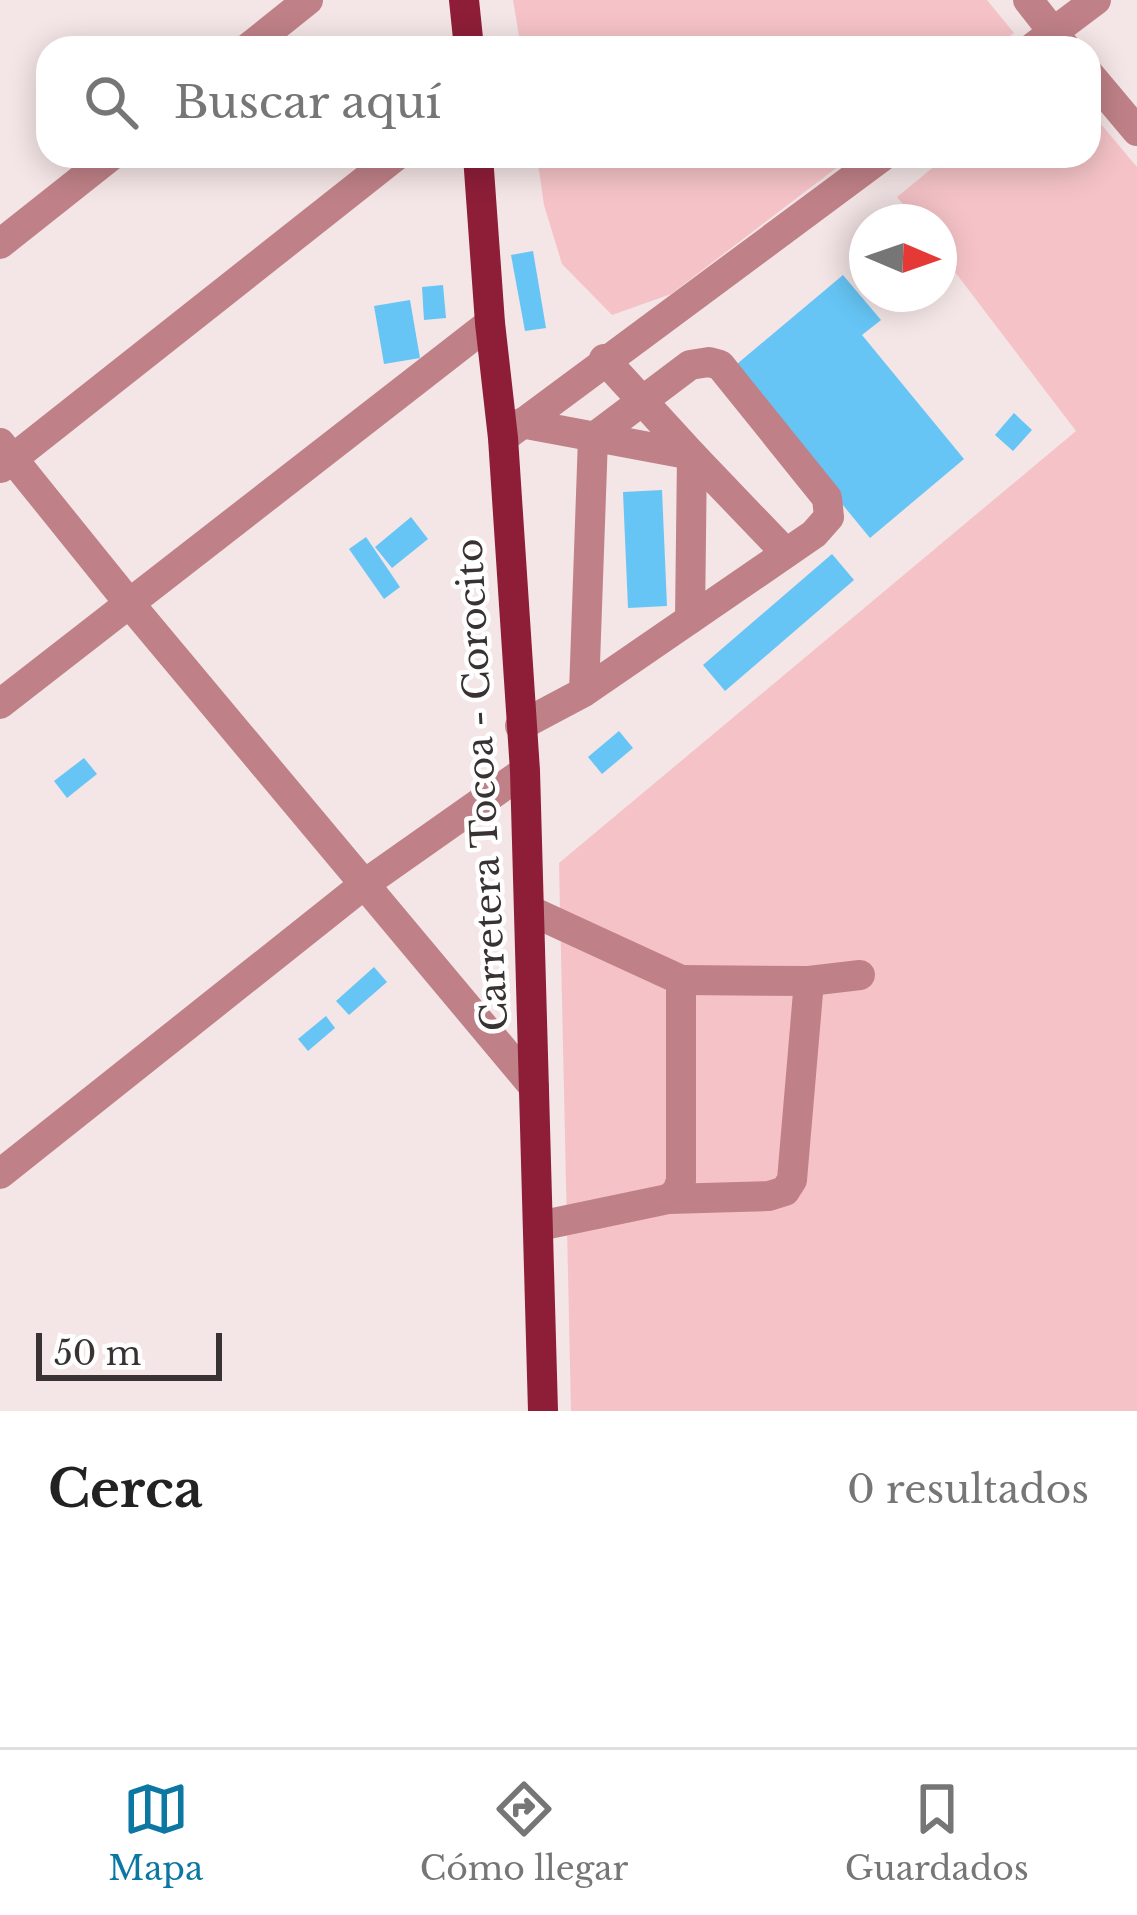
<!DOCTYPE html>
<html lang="es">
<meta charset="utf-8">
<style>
body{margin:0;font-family:"Libre Baskerville",serif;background:#f2f2f2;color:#222}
.compass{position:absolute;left:849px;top:204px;width:108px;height:108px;border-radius:50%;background:#fff;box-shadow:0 6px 30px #0003;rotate:92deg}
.scale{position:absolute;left:36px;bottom:30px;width:186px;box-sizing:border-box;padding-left:12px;border:6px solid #383233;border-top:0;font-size:33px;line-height:42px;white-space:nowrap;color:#383233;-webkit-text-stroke:9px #fff;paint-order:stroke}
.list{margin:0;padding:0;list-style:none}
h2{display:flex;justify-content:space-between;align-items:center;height:156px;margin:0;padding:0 48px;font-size:51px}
h2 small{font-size:39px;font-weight:400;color:#767676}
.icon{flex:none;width:66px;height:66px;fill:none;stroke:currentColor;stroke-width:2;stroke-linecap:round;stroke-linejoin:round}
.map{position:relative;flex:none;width:1137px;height:1411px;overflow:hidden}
.search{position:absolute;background:#fff;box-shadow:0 6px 30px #0003;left:36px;right:36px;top:36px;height:132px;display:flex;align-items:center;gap:30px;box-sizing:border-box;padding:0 42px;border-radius:36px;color:#767676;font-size:45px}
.sheet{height:336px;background:#fff}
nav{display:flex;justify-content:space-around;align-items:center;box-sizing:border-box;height:168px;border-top:3px solid #e0e0e0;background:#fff;font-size:33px;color:#767676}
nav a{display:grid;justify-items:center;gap:6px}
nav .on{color:#0b77a2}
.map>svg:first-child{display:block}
.green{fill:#f5c3c7}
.building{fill:#66c5f5}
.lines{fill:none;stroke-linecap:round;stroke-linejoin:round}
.minor{stroke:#bf8187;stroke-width:30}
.major{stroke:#8e1e38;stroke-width:30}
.labels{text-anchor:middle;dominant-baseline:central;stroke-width:9;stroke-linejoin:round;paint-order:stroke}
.street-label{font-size:36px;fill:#383233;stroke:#fff}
</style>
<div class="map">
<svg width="1137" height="1411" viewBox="0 0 1137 1411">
<rect width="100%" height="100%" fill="#f4e5e6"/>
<g class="green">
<path d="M 513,0 L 987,0 L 1014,33 L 994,48 L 521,48 Z"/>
<path d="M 1089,110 L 1137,167 L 1137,1411 L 571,1411 L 559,863 L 1076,431 L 939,251 L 939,222 L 917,222 L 897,197 L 947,156 L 1089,156 Z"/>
<path d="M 537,156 L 852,156 L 671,294 L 612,315 L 562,264 L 544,205 Z"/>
</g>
<g class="building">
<path d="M 533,251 L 546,328 L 525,331 L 511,255 Z"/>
<path d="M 843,275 L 881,320 L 862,335 L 964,459 L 870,538 L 731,369 Z"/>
<path d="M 443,285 L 446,318 L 424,320 L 422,287 Z"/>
<path d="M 410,300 L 420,358 L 384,364 L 374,306 Z"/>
<path d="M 1014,413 L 1032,430 L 1013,451 L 995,435 Z"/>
<path d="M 662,490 L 667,606 L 628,608 L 623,492 Z"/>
<path d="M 411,517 L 428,539 L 392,568 L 375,547 Z"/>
<path d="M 366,537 L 400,587 L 384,599 L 349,549 Z"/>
<path d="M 832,554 L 854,580 L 725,691 L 703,665 Z"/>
<path d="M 619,731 L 633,748 L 602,774 L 588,757 Z"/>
<path d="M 84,758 L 97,774 L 67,798 L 54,781 Z"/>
<path d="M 374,967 L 387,982 L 349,1015 L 336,1001 Z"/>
<path d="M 326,1016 L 335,1028 L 308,1051 L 298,1039 Z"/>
</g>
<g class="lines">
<g class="minor">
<path d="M 1028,0 L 1065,47"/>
<path d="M 248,48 L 308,0"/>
<path d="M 1032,48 L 1096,0"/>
<path d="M 1089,74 L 1137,131"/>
<path d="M 0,244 L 111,156"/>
<path d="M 604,359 L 692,455 L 690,619"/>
<path d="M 521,423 L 692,455 L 786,553"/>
<path d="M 503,438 L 883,156"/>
<path d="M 0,443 L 129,603 L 534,1087"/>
<path d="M 1,468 L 396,156"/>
<path d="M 0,704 L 490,323"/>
<path d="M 520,726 L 584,692 L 814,534 L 829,517 L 827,498 L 720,365 L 709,362 L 690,365 L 593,438 L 584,692"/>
<path d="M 531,911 L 681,980 L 681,1181 L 677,1192 L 668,1199 L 539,1226"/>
<path d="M 681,980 L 809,981 L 860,975"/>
<path d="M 0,1174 L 366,883 L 525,771"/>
<path d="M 668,1199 L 769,1196 L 785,1191 L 792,1180 L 809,981"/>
</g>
<g class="major">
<path d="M 464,0 L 469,48"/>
<path d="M 478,156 L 490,323 L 503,438 L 525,771 L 543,1411"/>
</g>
</g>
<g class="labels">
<g class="street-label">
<text transform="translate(482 785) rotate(-93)">Carretera Tocoa - Corocito</text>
</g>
</g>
</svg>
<svg class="compass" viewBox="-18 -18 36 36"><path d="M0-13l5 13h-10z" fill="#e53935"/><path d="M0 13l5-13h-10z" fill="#767676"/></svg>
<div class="scale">50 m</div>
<div class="search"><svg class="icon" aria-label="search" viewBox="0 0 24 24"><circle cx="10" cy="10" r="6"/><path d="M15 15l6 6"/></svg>Buscar aquí</div>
</div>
<section class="sheet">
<h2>Cerca<small>0 resultados</small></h2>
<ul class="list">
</ul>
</section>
<nav>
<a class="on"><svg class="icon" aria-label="map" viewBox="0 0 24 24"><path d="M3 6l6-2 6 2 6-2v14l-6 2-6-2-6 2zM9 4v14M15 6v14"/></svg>Mapa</a>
<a><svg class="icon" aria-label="directions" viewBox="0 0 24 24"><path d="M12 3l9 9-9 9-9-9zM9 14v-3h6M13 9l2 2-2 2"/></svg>Cómo llegar</a>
<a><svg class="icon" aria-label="saved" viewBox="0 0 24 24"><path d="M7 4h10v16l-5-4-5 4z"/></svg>Guardados</a>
</nav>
